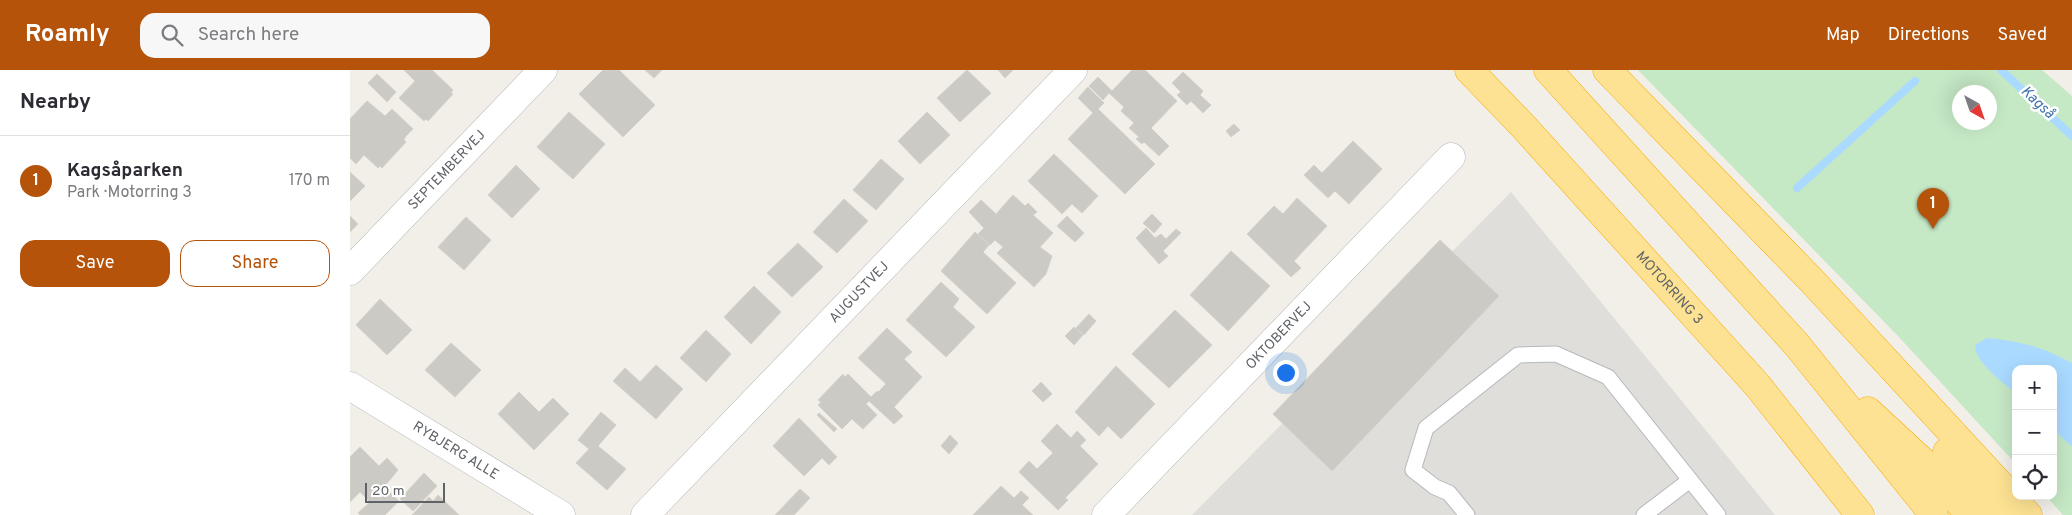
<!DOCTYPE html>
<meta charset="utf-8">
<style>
body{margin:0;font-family:Overpass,sans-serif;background:#f7f7f7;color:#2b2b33}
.controls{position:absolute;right:15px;bottom:15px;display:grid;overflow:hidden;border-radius:10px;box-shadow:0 5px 20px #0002}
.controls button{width:45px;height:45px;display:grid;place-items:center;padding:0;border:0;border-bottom:1px solid #e1e1e2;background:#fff;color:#2b2b33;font:25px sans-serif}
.compass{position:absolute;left:1602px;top:15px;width:45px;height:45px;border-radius:50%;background:#fff;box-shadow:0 5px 20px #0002;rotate:140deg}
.scale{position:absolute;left:15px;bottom:12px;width:80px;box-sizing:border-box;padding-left:5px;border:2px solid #5f6368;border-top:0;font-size:14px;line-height:18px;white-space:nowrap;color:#5f6368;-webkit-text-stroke:4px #fff;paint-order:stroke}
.you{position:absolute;left:935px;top:302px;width:18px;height:18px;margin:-12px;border:4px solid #fff;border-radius:50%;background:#1a73e8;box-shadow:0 0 0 8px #1a73e833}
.badge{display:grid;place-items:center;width:32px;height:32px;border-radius:50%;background:#b45309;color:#fff;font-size:16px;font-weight:700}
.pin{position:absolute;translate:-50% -41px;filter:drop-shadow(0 1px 2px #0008)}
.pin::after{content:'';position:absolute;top:26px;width:18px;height:15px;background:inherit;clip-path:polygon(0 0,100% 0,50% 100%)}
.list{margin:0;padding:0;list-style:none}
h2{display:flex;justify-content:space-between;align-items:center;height:65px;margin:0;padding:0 20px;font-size:21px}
h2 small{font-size:16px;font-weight:400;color:#7c7c81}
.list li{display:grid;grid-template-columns:32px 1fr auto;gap:15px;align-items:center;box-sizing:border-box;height:90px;padding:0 20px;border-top:1px solid #e1e1e2}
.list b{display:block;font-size:19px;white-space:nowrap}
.list p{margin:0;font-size:16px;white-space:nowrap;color:#7c7c81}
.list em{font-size:16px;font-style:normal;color:#7c7c81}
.actions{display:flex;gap:10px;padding:15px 20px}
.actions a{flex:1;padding:11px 0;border:1px solid #b45309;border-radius:15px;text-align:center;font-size:18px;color:#b45309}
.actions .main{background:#b45309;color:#fff}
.icon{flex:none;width:28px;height:28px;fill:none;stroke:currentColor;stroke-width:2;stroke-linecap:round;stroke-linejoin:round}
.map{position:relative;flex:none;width:1722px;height:445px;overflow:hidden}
header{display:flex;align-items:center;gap:30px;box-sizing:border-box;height:70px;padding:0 25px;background:#b45309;color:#fff}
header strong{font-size:24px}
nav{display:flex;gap:28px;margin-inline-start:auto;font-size:18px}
.search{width:350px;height:45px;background:#f7f7f7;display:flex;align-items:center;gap:12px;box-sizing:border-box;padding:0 18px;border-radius:15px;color:#7c7c81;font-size:19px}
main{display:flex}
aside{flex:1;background:#fff}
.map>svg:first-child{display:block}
.industrial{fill:#e0deda}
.green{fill:#c5e8c5;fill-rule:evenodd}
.water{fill:#aadaff}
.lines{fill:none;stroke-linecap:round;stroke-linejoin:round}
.stream{stroke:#aadaff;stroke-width:8}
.building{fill:#cccac5;stroke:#d6d1c6}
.lane-casing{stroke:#b5b8bc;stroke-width:17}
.street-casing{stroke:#b5b8bc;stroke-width:29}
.highway-casing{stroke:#f9ab00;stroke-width:29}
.lane{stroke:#fff;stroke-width:15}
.street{stroke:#fff;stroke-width:28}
.highway{stroke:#fde293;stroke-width:28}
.labels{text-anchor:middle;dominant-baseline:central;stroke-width:5;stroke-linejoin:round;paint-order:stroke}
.street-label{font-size:14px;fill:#5f6368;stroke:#fff}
.water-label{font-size:15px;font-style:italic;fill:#4174aa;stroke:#fff}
</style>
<header>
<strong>Roamly</strong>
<div class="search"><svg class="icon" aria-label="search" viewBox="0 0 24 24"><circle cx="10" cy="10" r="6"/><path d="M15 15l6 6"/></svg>Search here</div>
<nav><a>Map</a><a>Directions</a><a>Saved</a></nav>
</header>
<main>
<aside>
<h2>Nearby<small></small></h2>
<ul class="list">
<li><span class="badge">1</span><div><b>Kagsåparken</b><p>Park · Motorring 3</p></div><em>170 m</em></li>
</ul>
<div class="actions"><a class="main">Save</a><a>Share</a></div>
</aside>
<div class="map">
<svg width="1722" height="445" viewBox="0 0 1722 445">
<rect width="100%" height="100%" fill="#f1efe8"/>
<path class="industrial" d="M 1161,122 L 1425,445 L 842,445 Z"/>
<path class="green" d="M 1288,0 L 1692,0 L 1722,26 L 1722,445 L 1713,445 L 1696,426 L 1703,426 L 1703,299 L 1666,299 L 1666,394 L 1548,266 ZM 1610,22 L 1640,22 L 1640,52 L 1610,52 Z"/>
<path class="water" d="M 1637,268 C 1668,270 1695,278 1722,293 L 1722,377 L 1703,359 L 1703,299 L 1666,299 L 1666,324 C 1653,312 1625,293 1625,275 Z"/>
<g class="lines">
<g class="stream">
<path d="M 1651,0 L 1722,66"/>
<path d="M 1447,118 L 1565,11"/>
</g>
</g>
<g class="building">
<path d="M 54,0 L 82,0 L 103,20 L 101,23 L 103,24 L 78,51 L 76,49 L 74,51 L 49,28 L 65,11 Z"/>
<path d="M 253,0 L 269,0 L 305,35 L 273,67 L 229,24 Z"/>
<path d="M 295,0 L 312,0 L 304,8 Z"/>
<path d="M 617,0 L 641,23 L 610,52 L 587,28 Z"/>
<path d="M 648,0 L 663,0 L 655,8 Z"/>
<path d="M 782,0 L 795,0 L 827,31 L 801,58 L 819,76 L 809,86 L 794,72 L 792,74 L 786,69 L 789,67 L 779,58 L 784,53 L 771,41 L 774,37 L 759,23 L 753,30 L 739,16 L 748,7 L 762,21 Z"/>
<path d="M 833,2 L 853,21 L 850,25 L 861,35 L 853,43 L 841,31 L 837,35 L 827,25 L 831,22 L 822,13 Z"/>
<path d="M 27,4 L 46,22 L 37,32 L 18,13 Z"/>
<path d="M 738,17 L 754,33 L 748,39 L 805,94 L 775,124 L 718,69 L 743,43 L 728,28 Z"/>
<path d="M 17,31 L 35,46 L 42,39 L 63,59 L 56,66 L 54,70 L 56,72 L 32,98 L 30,96 L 28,98 L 14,85 L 6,94 L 0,88 L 0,49 Z"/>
<path d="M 219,42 L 255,74 L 223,109 L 187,77 Z"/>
<path d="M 577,42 L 600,65 L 570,94 L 548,71 Z"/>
<path d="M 884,54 L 890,60 L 881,67 L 876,61 Z"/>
<path d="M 1003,71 L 1032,99 L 999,134 L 985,121 L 978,128 L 954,105 L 964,95 L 972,103 Z"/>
<path d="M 704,84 L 748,126 L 732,143 L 722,134 L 712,144 L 678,111 Z"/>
<path d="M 531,89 L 554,109 L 526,140 L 503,120 Z"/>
<path d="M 166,95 L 190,119 L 162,148 L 138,125 Z"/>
<path d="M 0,102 L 15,116 L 0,131 Z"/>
<path d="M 663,125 L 675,136 L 678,133 L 687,142 L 683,145 L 703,163 L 690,177 L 702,186 L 696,204 L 684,217 L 647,183 L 653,177 L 645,170 L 640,175 L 628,164 L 634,158 L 619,142 L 631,130 L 646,144 Z"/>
<path d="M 947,128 L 977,156 L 944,191 L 951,198 L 941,207 L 897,164 L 924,136 L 933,144 Z"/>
<path d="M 494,129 L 518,151 L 487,183 L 463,162 Z"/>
<path d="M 802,144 L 812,154 L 804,163 L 793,153 Z"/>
<path d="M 0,146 L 8,154 L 0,162 Z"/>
<path d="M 717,146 L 734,163 L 725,172 L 707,156 Z"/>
<path d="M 116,147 L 141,170 L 114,200 L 88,177 Z"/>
<path d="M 796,158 L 805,168 L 811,164 L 816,169 L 826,159 L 831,163 L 813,181 L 818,186 L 809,194 L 786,168 Z"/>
<path d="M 625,162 L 639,175 L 633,182 L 666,213 L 637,244 L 591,201 Z"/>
<path d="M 1090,170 L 1149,226 L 982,401 L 923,344 Z"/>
<path d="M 448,173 L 473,197 L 442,227 L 417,203 Z"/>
<path d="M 881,181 L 920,216 L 878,261 L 840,225 Z"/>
<path d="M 591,212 L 609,229 L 603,237 L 625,257 L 596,287 L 556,250 Z"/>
<path d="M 404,216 L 431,242 L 401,274 L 374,247 Z"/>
<path d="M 30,229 L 62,260 L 37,285 L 6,255 Z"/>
<path d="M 825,240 L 862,275 L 819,318 L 782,284 Z"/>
<path d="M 739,244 L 746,251 L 734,265 L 726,258 Z"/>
<path d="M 724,257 L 733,265 L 724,275 L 715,266 Z"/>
<path d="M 537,258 L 562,282 L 554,289 L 572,307 L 544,337 L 553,346 L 544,354 L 519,331 L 516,334 L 527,345 L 513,359 L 502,349 L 492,359 L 468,335 L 471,332 L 468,330 L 493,304 L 495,307 L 498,304 L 521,327 L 527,321 L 528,322 L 536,314 L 508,288 Z"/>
<path d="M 356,260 L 381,284 L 356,312 L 330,288 Z"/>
<path d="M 101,273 L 131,300 L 105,327 L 75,300 Z"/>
<path d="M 306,295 L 333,319 L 306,349 L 263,311 L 275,298 L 290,312 Z"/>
<path d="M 766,296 L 805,334 L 771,369 L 758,356 L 749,366 L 725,342 Z"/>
<path d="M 691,312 L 702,324 L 693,332 L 682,321 Z"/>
<path d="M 169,322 L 189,342 L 203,328 L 219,344 L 184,380 L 148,344 Z"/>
<path d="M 251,342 L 266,355 L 248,376 L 276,399 L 257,420 L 226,393 L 239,379 L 228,370 Z"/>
<path d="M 469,343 L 487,359 L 484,362 L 467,345 Z"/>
<path d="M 449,348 L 487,387 L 479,395 L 472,388 L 454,406 L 423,376 Z"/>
<path d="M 707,354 L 721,368 L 727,361 L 736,370 L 730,376 L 748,394 L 715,428 L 718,430 L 708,440 L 669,402 L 679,391 L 687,399 L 703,383 L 691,371 Z"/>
<path d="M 600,365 L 608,373 L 599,384 L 591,376 Z"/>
<path d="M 10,377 L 29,396 L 37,388 L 48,400 L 34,417 L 49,431 L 35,445 L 10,445 L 8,443 L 20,432 L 10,422 L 0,432 L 0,387 Z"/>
<path d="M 74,403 L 87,416 L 63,441 L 50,429 Z"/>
<path d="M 651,416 L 664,428 L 671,421 L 679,428 L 672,435 L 683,445 L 623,445 Z"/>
<path d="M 450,419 L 460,428 L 444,445 L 425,445 Z"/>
<path d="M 88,425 L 109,445 L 62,445 L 79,427 L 83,431 Z"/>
</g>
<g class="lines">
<g class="lane-casing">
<g id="lane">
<path d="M 1117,445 L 1099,423 L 1085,417 L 1063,400 L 1076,358 L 1168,285 L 1206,284 L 1258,307 L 1368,445"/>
<path d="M 1294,445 L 1340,410"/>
</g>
</g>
<g class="street-casing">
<g id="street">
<path id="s1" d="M 0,201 L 193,0"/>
<path id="s2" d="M 0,316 L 211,445"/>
<path id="s3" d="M 295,445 L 723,0"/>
<path id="s4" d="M 756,445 L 1101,87"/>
</g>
</g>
<g class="highway-casing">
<g id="highway">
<path id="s5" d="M 1119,0 L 1174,57 L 1408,316 L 1510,445"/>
<path d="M 1198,0 L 1447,275 L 1584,445"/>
<path d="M 1257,0 L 1463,212 L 1678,445"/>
<path d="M 1518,341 L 1573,392 L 1620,445"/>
<path d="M 1597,382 L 1647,445"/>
</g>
</g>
<use href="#lane" class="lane"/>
<use href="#street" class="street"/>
<use href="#highway" class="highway"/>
</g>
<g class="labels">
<g class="street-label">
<text stroke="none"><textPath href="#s1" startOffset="140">SEPTEMBERVEJ</textPath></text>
<text stroke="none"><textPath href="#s5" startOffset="296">MOTORRING 3</textPath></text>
<text stroke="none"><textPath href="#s3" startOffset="309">AUGUSTVEJ</textPath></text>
<text stroke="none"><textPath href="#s4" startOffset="249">OKTOBERVEJ</textPath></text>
<text stroke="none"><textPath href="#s2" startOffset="124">RYBJERG ALLE</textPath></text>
</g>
<g class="water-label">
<text transform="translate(1687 33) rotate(43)">Kagså</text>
</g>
</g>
</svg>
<div class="controls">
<button>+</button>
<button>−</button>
<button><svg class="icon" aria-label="locate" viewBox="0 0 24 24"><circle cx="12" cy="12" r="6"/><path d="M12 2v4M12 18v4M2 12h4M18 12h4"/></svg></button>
</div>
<svg class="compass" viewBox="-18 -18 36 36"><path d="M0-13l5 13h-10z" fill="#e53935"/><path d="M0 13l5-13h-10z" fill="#7c7c81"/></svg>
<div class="scale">20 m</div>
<div class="you"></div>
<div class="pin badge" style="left:1583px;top:159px">1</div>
</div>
</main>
